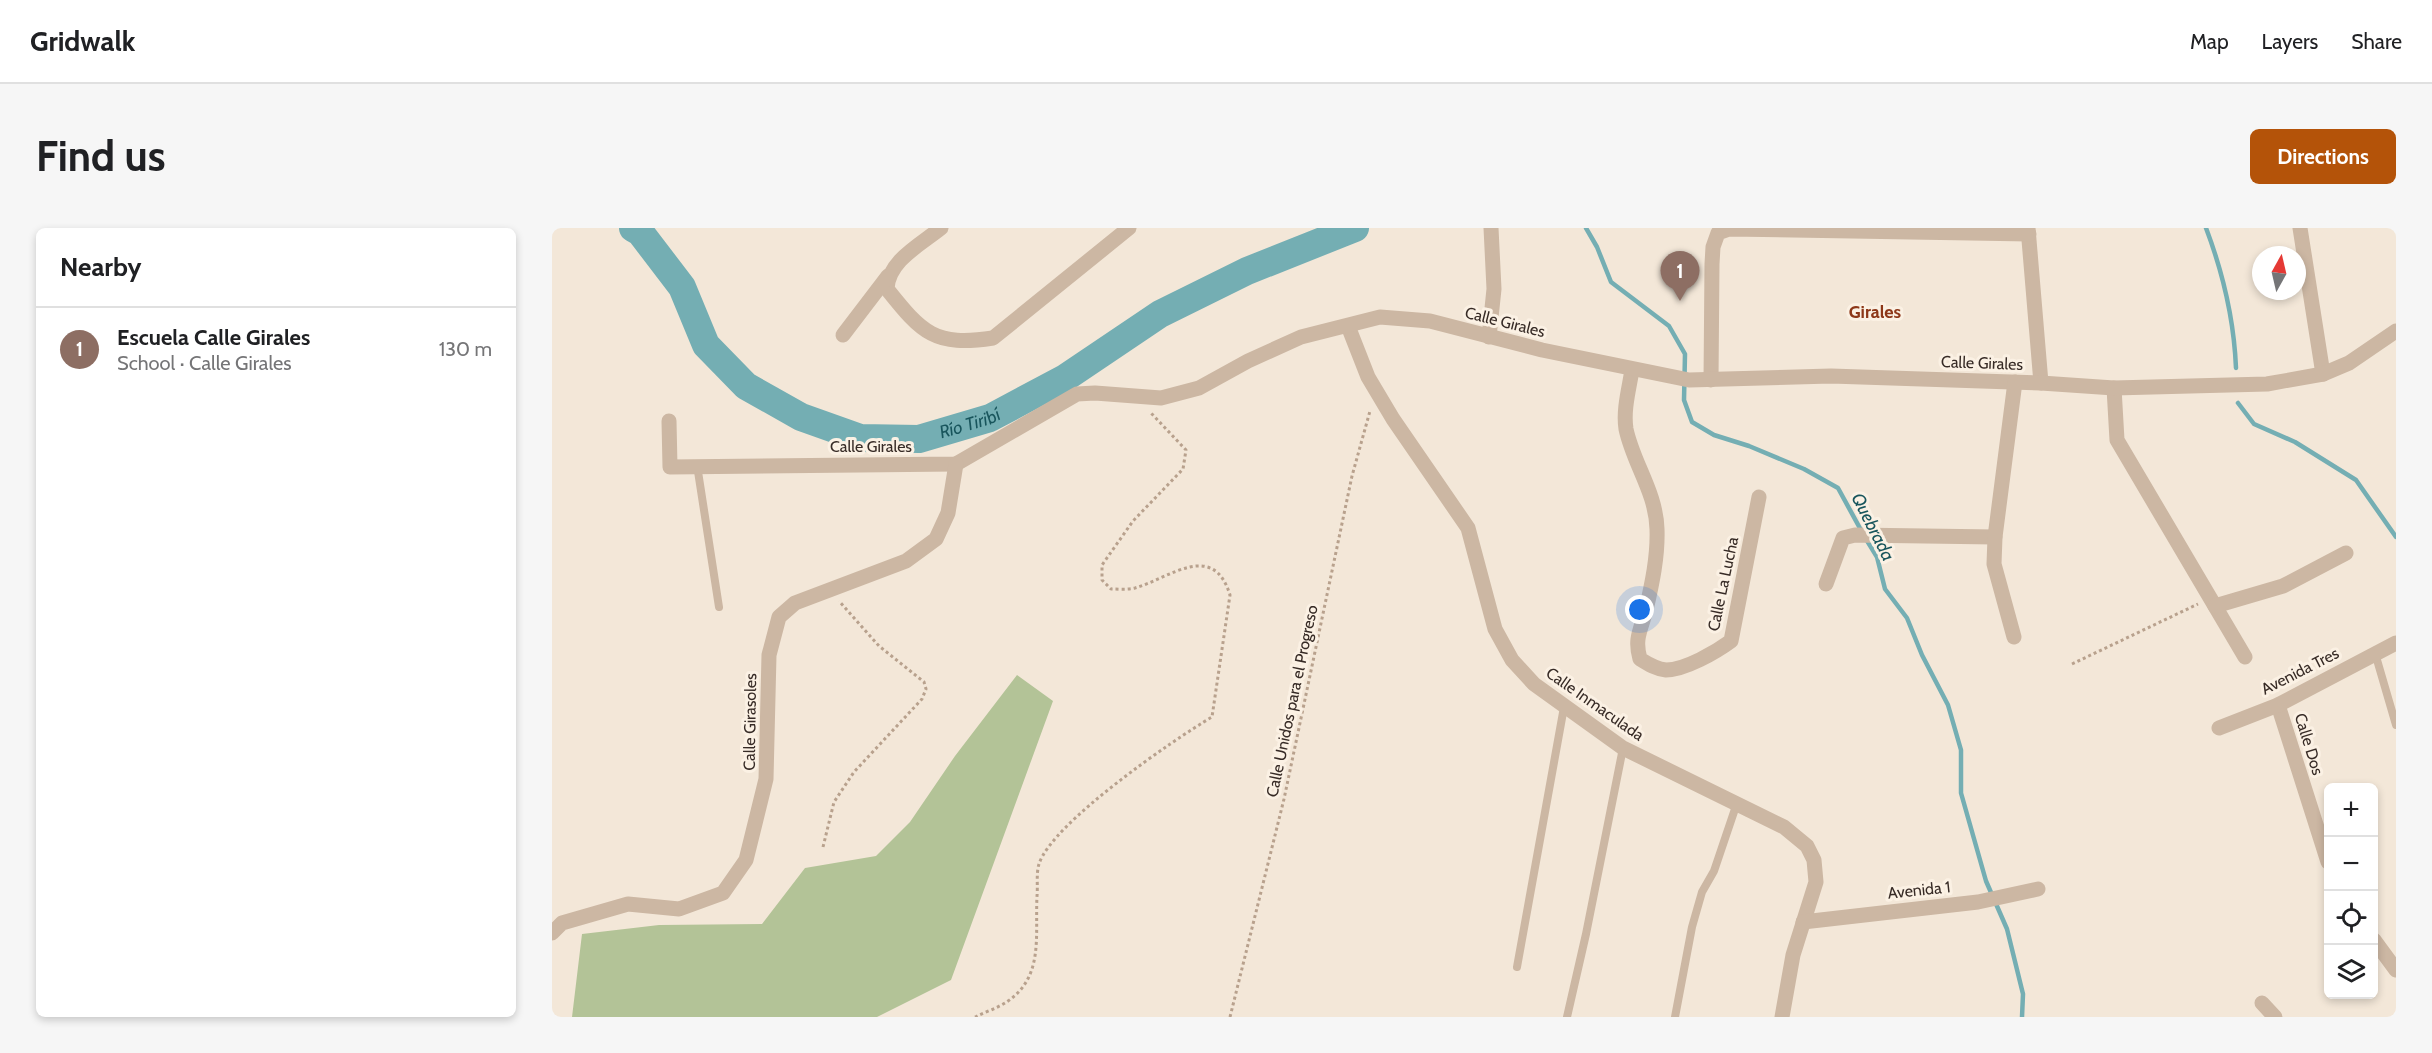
<!DOCTYPE html>
<meta charset="utf-8">
<style>
body{margin:0;font-family:Cabin,sans-serif;background:#f6f6f6;color:#202124}
.controls{position:absolute;right:18px;bottom:18px;display:grid;overflow:hidden;border-radius:9px;box-shadow:0 3px 9px #0003}
.controls button{width:54px;height:54px;display:grid;place-items:center;padding:0;border:0;border-bottom:2px solid #e0e0e0;background:#fff;color:#202124;font:30px sans-serif}
.compass{position:absolute;left:1700px;top:18px;width:54px;height:54px;border-radius:50%;background:#fff;box-shadow:0 3px 9px #0003;rotate:8deg}
.you{position:absolute;left:1088px;top:382px;width:21px;height:21px;margin:-15px;border:4px solid #fff;border-radius:50%;background:#1a73e8;box-shadow:0 0 0 9px #1a73e833}
.badge{display:grid;place-items:center;width:39px;height:39px;border-radius:50%;background:#b45309;color:#fff;font-size:20px;font-weight:700}
.pin{position:absolute;translate:-50% -50px;filter:drop-shadow(0 2px 3px #0008)}
.pin::after{content:'';position:absolute;top:32px;width:21px;height:18px;background:inherit;clip-path:polygon(0 0,100% 0,50% 100%)}
.list{margin:0;padding:0;list-style:none}
h2{display:flex;justify-content:space-between;align-items:center;height:78px;margin:0;padding:0 24px;font-size:26px}
h2 small{font-size:20px;font-weight:400;color:#757577}
.list li{display:grid;grid-template-columns:39px 1fr auto;gap:18px;align-items:center;box-sizing:border-box;height:84px;padding:0 24px;border-top:2px solid #e0e0e0}
.list b{display:block;font-size:22px;white-space:nowrap}
.list p{margin:0;font-size:20px;white-space:nowrap;color:#757577}
.list em{font-size:20px;font-style:normal;color:#757577}
.icon{flex:none;width:33px;height:33px;fill:none;stroke:currentColor;stroke-width:2;stroke-linecap:round;stroke-linejoin:round}
.map{position:relative;flex:none;width:1844px;height:789px;overflow:hidden;border-radius:9px}
header{display:flex;align-items:center;gap:36px;box-sizing:border-box;height:84px;padding:0 30px;background:#fff;border-bottom:2px solid #e0e0e0}
header strong{font-size:28px}
nav{display:flex;gap:33px;margin-inline-start:auto;font-size:21px}
.intro{display:flex;align-items:center;justify-content:space-between;box-sizing:border-box;height:144px;padding:0 36px}
h1{margin:0;font-size:42px}
.button{padding:15px 27px;border-radius:9px;background:#b45309;color:#fff;font-size:21px;font-weight:700}
main{display:flex;gap:36px;padding:0 36px}
aside{flex:1;background:#fff;border-radius:9px;box-shadow:0 3px 9px #0003}
.map>svg:first-child{display:block}
.green{fill:#b3c397}
.lines{fill:none;stroke-linecap:round;stroke-linejoin:round}
.stream{stroke:#74aeb3;stroke-width:4.5}
.river{stroke:#74aeb3;stroke-width:28}
.path{stroke:#b8a18d;stroke-width:3;stroke-dasharray:3 3;stroke-linecap:butt}
.lane{stroke:#ccb7a3;stroke-width:8}
.street{stroke:#ccb7a3;stroke-width:15}
.labels{text-anchor:middle;dominant-baseline:central;stroke-width:6;stroke-linejoin:round;paint-order:stroke}
.street-label{font-size:16px;fill:#372b26;stroke:#fbf1e4}
.neighbourhood-label{font-size:18px;font-weight:bold;fill:#8d3718;stroke:#fbf1e4}
.water-label{font-size:18px;font-style:italic;fill:#18555c;stroke:#fbf1e4}
</style>
<header>
<strong>Gridwalk</strong>
<nav><a>Map</a><a>Layers</a><a>Share</a></nav>
</header>
<div class="intro"><h1>Find us</h1><a class="button">Directions</a></div>
<main>
<aside>
<h2>Nearby<small></small></h2>
<ul class="list">
<li><span class="badge" style="background:#8d6e63">1</span><div><b>Escuela Calle Girales</b><p>School · Calle Girales</p></div><em>130 m</em></li>
</ul>
</aside>
<div class="map">
<svg width="1844" height="789" viewBox="0 0 1844 789">
<rect width="100%" height="100%" fill="#f3e7d8"/>
<path class="green" d="M 465,447 L 501,473 L 399,752 L 325,789 L 20,789 L 30,706 L 107,697 L 210,696 L 253,640 L 324,628 L 358,594 L 403,528 Z"/>
<g class="lines">
<g class="stream">
<path d="M 1034,0 L 1045,19 L 1059,54 L 1117,98 L 1133,126 L 1132,172 L 1140,194 L 1162,207 L 1197,218 L 1252,241 L 1286,260 L 1310,304"/>
<path d="M 1654,0 C 1671,45 1682,92 1684,140"/>
<path d="M 1686,175 L 1702,196 L 1743,214 L 1804,252 L 1844,309"/>
<path d="M 1314,311 L 1325,329 L 1333,361 L 1355,390 L 1370,427 L 1396,477 L 1409,522 L 1409,565 L 1434,653 L 1455,701 L 1471,766 L 1470,789"/>
</g>
<path class="river" id="s1" d="M 81,0 L 88,4 L 130,59 L 154,117 L 194,158 L 249,189 L 308,210 L 367,211 L 438,190 L 513,150 L 608,86 L 695,43 L 803,0"/>
<g class="path">
<path d="M 1520,436 L 1646,376"/>
<path d="M 271,619 L 282,574 L 302,544 L 370,471 L 374,461 L 372,454 L 327,418 L 287,373"/>
<path d="M 423,789 C 433,784 446,780 456,773 C 492,748 483,708 485,668 C 486,659 484,645 487,636 C 500,595 621,512 660,489 L 678,367 C 661,312 618,350 583,360 C 575,362 566,361 559,361 L 550,352 L 550,337 L 581,293 L 631,241 L 634,222 L 599,185"/>
<path d="M 678,789 L 732,571 L 800,248 L 818,183"/>
</g>
<g class="lane">
<path d="M 145,237 L 167,379"/>
<path d="M 1823,425 L 1844,497"/>
<path d="M 965,739 L 1012,479"/>
<path d="M 1015,789 L 1034,706 L 1071,520"/>
<path d="M 1123,789 L 1140,699 L 1150,664 L 1162,643 L 1185,575"/>
</g>
<g class="street">
<path d="M 389,0 C 368,17 336,33 335,61 C 370,105 383,119 441,110 L 577,0"/>
<path d="M 1476,0 L 1489,155"/>
<path d="M 1748,0 L 1771,146"/>
<path d="M 796,98 L 816,149 L 841,191 L 916,300 L 943,401 L 960,432 L 982,456 L 1071,520 L 1232,599 L 1255,618 L 1262,632 L 1264,654 L 1241,727 L 1230,789"/>
<path d="M 291,107 L 336,48"/>
<path d="M 937,109 L 942,61 L 939,0"/>
<path d="M 1080,142 C 1077,161 1071,182 1074,201 C 1081,235 1104,264 1105,301 C 1106,328 1100,356 1094,382 C 1089,402 1082,410 1088,431 C 1096,436 1104,441 1114,442 C 1133,442 1164,424 1179,413 L 1207,269"/>
<path d="M 1159,152 L 1160,36 L 1161,19 L 1166,5 L 1177,1 L 1477,6"/>
<path d="M 1562,160 L 1565,212 L 1693,429"/>
<path d="M 117,193 L 118,239 L 404,236 L 525,166 L 543,165 L 609,170 L 647,160 L 696,133 L 749,109 L 828,89 L 878,93 L 990,122 L 1137,152 L 1279,148 L 1489,155 L 1562,160 L 1715,156 L 1771,146 L 1797,135 L 1844,103"/>
<path d="M 1274,356 L 1291,310 L 1303,307 L 1443,309"/>
<path d="M 1663,378 L 1731,358 L 1794,325"/>
<path d="M 1462,409 L 1442,336 L 1443,309 L 1463,154"/>
<path d="M 1726,477 L 1776,634"/>
<path d="M 1667,500 L 1726,477 L 1844,415"/>
<path d="M 1251,694 L 1426,674 L 1486,661"/>
<path d="M 0,705 L 10,695 L 76,676 L 127,681 L 171,665 L 194,632 L 214,551 L 217,427 L 227,389 L 243,375 L 354,333 L 384,311 L 396,285 L 404,236"/>
<path d="M 1822,712 L 1844,742"/>
<path d="M 1710,775 L 1723,789"/>
</g>
</g>
<g class="labels">
<g class="street-label">
<text transform="translate(953 94) rotate(14)">Calle Girales</text>
<text transform="translate(1430 135) rotate(2)">Calle Girales</text>
<text x="319" y="218">Calle Girales</text>
<text transform="translate(1171 356) rotate(-78)">Calle La Lucha</text>
<text transform="translate(1748 443) rotate(-27)">Avenida Tres</text>
<text transform="translate(740 473) rotate(-78)">Calle Unidos para el Progreso</text>
<text transform="translate(1043 476) rotate(35)">Calle Inmaculada</text>
<text transform="translate(198 494) rotate(-89)">Calle Girasoles</text>
<text transform="translate(1757 516) rotate(73)">Calle Dos</text>
<text transform="translate(1367 662) rotate(-6)">Avenida 1</text>
</g>
<g class="neighbourhood-label">
<text x="1323" y="84">Girales</text>
</g>
<g class="water-label">
<text stroke="none"><textPath href="#s1" startOffset="435">Río Tiribí</textPath></text>
<text transform="translate(1321 299) rotate(63)">Quebrada</text>
</g>
</g>
</svg>
<div class="controls">
<button>+</button>
<button>−</button>
<button><svg class="icon" aria-label="locate" viewBox="0 0 24 24"><circle cx="12" cy="12" r="6"/><path d="M12 2v4M12 18v4M2 12h4M18 12h4"/></svg></button>
<button><svg class="icon" aria-label="layers" viewBox="0 0 24 24"><path d="M12 4l9 5-9 5-9-5zM3 14l9 5 9-5"/></svg></button>
</div>
<svg class="compass" viewBox="-18 -18 36 36"><path d="M0-13l5 13h-10z" fill="#e53935"/><path d="M0 13l5-13h-10z" fill="#757577"/></svg>
<div class="you"></div>
<div class="pin badge" style="left:1128px;top:73px;background:#8d6e63">1</div>
</div>
</main>
